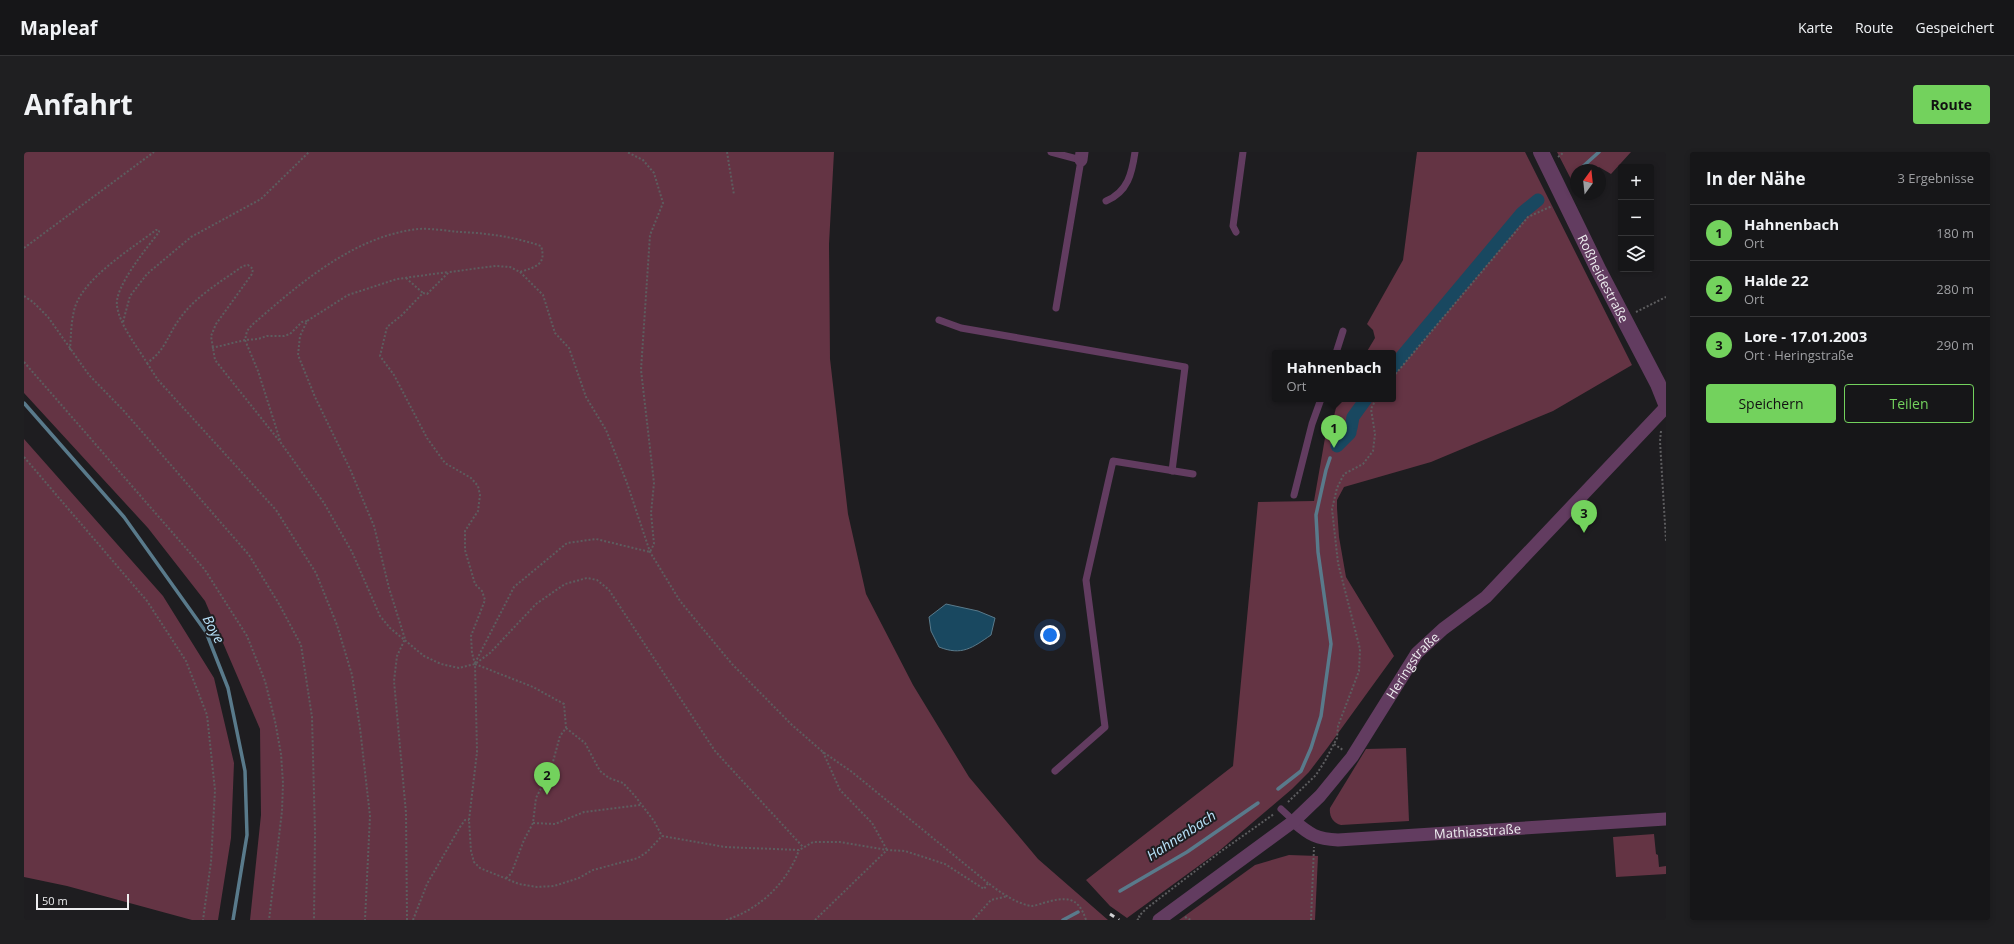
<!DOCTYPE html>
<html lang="de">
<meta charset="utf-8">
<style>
body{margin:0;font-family:"Open Sans",sans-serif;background:#1f1f21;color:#f1f3f6}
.controls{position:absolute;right:12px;top:12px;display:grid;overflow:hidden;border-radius:4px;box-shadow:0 2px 6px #0003}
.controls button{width:36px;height:36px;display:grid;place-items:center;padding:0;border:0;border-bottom:1px solid #353537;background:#161618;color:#f1f3f6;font:20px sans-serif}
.compass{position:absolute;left:1546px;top:12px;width:36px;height:36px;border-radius:50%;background:#161618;box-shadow:0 2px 6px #0003;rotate:15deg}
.scale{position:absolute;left:12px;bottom:10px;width:93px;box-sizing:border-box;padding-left:4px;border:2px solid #ededef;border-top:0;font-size:11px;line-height:14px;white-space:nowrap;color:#ededef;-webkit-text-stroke:3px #1e1d20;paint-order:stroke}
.you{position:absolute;left:1026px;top:483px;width:14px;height:14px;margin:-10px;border:3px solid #fff;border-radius:50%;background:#1a73e8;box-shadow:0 0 0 6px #1a73e833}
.badge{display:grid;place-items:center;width:26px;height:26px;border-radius:50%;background:#73d25d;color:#111;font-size:13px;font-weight:700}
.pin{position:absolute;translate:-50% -33px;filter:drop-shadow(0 1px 2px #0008)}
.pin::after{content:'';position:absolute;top:21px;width:14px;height:12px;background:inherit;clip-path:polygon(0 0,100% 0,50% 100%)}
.popup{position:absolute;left:1248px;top:198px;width:124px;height:52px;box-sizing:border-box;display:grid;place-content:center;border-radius:4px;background:#161618;filter:drop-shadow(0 1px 3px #0005);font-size:13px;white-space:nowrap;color:#9e9fa2}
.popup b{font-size:15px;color:#f1f3f6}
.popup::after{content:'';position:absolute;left:50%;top:100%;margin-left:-8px;border:8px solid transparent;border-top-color:#161618}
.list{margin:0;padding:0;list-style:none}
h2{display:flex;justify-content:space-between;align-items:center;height:52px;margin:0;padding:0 16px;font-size:17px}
h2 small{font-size:13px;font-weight:400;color:#9e9fa2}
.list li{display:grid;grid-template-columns:26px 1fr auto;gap:12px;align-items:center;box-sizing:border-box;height:56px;padding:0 16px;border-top:1px solid #353537}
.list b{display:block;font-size:15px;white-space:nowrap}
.list p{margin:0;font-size:13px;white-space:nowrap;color:#9e9fa2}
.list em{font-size:13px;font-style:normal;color:#9e9fa2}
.actions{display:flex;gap:8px;padding:12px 16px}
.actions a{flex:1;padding:9px 0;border:1px solid #73d25d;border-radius:4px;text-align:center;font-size:14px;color:#73d25d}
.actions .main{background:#73d25d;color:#111}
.icon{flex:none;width:22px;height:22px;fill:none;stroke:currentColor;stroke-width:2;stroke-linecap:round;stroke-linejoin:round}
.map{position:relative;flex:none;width:1642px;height:768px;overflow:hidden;border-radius:4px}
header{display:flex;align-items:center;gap:24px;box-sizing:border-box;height:56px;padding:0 20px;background:#161618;border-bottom:1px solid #353537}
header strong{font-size:19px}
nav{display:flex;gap:22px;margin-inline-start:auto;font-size:14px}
.intro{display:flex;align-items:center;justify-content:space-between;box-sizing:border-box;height:96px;padding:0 24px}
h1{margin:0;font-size:28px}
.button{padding:10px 18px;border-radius:4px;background:#73d25d;color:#111;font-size:14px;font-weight:700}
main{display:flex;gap:24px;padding:0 24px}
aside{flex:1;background:#161618;border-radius:4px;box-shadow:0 2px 6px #0003}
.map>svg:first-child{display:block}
.green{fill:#643444}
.water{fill:#194860;stroke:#597a8b}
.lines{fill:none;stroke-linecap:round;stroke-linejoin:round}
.stream{stroke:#597a8b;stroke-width:3.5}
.canal{stroke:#194860;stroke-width:13}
.path{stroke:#5d5d5f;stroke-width:2;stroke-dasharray:2 2;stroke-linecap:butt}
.service{stroke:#623c60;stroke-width:7}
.minor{stroke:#623c60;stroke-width:13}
.tertiary{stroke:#623c60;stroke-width:16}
.rail{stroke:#d1d1d3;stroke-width:3;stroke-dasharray:5 5;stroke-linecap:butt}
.labels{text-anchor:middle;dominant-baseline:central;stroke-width:4;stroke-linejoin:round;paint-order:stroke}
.street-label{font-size:13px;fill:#ededef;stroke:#1e1d20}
.water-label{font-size:14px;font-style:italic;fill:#b9e3fb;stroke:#1e1d20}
</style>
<header>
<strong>Mapleaf</strong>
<nav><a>Karte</a><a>Route</a><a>Gespeichert</a></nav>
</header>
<div class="intro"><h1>Anfahrt</h1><a class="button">Route</a></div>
<main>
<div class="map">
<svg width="1642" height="768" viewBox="0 0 1642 768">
<rect width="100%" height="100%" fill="#1e1d20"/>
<g class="green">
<path d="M 0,0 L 810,0 L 805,92 L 806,207 L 824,362 L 842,442 L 889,533 L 945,625 L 1014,707 L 1084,768 L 226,768 L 237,663 L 236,577 L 181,449 L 124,376 L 0,241 Z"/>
<path d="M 1393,0 L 1501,0 L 1608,213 L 1529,259 L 1407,310 L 1320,335 L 1313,348 L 1313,356 L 1315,385 L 1322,425 L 1370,504 L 1304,595 L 1285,620 L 1268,637 L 1195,699 L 1103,766 L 1086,754 L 1062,728 L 1209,614 L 1234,350 L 1290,349 L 1301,286 L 1307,277 L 1314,247 L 1369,247 L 1369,201 L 1342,201 L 1351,186 L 1349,178 L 1343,172 L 1379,108 Z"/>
<path d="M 1533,0 L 1607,0 L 1587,22 L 1575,15 L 1571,18 L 1552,18 L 1552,31 L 1550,33 Z"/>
<path d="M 0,287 L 139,444 L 190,526 L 210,611 L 207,686 L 194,768 L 168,768 L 43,734 L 0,725 Z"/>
<path d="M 1382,596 L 1385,669 L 1317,673 C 1309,671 1305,664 1306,656 L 1342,597 Z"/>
<path d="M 1630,682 L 1632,702 L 1634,703 L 1635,715 L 1642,714 L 1642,722 L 1592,725 L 1589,685 Z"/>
<path d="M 1265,703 L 1294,704 L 1291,768 L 1155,768 L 1231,713 Z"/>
</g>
<path class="water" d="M 922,452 L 954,459 L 971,466 L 967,483 C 948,496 938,504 915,495 L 907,479 L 905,465 Z"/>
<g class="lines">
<g class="stream">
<path d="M 1555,18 L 1575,0"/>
<path d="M 0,251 L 100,365 L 182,480 L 204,536 L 221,619 L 223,683 L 209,768"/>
<path d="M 1254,637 L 1277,619 L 1287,596 L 1297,564 L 1307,492 L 1294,400 L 1292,363 L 1302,318 L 1306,306"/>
<path d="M 1096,739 L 1163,700 L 1234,651"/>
<path d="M 1039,768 L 1054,760"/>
</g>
<g class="canal">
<path d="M 1369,215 L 1498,61 L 1514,48"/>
<path d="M 1327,276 L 1329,265 L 1342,247"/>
<path d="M 1313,294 L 1326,281"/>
</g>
<g class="path">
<path d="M 703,0 L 710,43"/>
<path d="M 1534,5 L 1540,0"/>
<path d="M 0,96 L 130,0"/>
<path d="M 496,120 L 519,143 L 531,181 L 545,196 L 562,245 L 582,278 L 603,331 L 626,400 L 656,449 L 708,512 L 768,573 L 799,600 L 828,620 L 964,731"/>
<path d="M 382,126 L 399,141"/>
<path d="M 0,144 L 9,150 L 24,165 L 65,223 L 100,259 L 225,403 L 255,452 L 277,493 L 288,565 L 291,680 L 290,768"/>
<path d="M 1612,160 L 1642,145"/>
<path d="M 99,170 L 106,144 L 123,122 L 167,85 L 237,47 L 285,0"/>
<path d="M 188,196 L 221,188 L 234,187 L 243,184 L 260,184 L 266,182 L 278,170 L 283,169"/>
<path d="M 46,198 C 47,183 47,169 51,155 C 61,125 107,97 132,78 L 135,78 L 135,80 C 123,96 90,135 93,154 C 96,174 113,194 123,211 C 143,197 143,183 157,165 C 172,144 198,129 219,114 L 224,113 L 229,117 L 228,122 L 192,172 L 187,184 L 191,208 L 257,291 L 300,351 L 328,400 L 356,464 L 366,476 L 400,504 L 417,512 L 435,516 L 451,512 L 466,501 L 512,452 L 541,432 L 563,426 L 573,428 L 585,438 L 691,599 L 779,695"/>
<path d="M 0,210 L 181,418 L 223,484 L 241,529 L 251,569 L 257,602 L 259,631 L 258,659 L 245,768"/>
<path d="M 123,211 L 134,228 L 252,358 L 292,421 L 313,473 L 328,523 L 336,576 L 346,664 L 341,768"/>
<path d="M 1369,225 L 1504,65 L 1528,54"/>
<path d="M 1637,279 L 1636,289 L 1642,389"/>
<path d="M 256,288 L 234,219 L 221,188 L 223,179 L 228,173 C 275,132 330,84 394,77 C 407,76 423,79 436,80 C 463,81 491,85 517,94 C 523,113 511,115 496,120 L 486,115 L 472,114 L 425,120 L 403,142 L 399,141 L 378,163 L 363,175 L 356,204 L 370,223 L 403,286 L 421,311 L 447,326 L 454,334 L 456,343 L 454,359 L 441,379 L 441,398 L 451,432 L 458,439 L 461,448 L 447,484 L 448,501 L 451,512 L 453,600 L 445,668 L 447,699 L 450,710 L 456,716 L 495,732 L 513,735 L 530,734 L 555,726 L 569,718 L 614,706 L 623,700 L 638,684"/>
<path d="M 0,305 L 123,449 L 162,509 L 183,563 L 191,638 L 187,710 L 179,768"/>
<path d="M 451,511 L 490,435 L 543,391 L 572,387 L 626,400 L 630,392 L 627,361 L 630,331 L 617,218 L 626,83 L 639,51 L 630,21 L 619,8 L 603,0"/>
<path d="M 451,512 L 509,535 L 540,552 L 542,576 L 536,584 L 527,617 L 512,646 L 509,671 L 500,688 L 487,722 L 481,727"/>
<path d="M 542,576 L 561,591 L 576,619 L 585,626 L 599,631 L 611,644 L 630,669 L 638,684"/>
<path d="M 1310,592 L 1319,598"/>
<path d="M 799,600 L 816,638 L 848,671 L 863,698"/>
<path d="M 1264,650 L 1292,623 L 1301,609 L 1313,586 L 1314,574 L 1335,519 L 1336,497 L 1314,411 L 1308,357 L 1313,336 L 1320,322 L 1339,312 L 1349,299 L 1351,282 L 1347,257 L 1352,247"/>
<path d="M 509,671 L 531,672 L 560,660 L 617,653"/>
<path d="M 638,684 L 701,695 L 775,698 L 789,690 L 816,690 L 863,698 L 881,699 L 921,712 L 960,737 L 964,731 C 976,740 991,751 1007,754 C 1011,754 1016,752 1019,751 C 1041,745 1054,743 1062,768"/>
<path d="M 1161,765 L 1167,768"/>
<path d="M 383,768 L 382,661 L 370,529 L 373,504 L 381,487 L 365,436 L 350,374 L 326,317 L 291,245 L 274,203 L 276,184 L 283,169 L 324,143 L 373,127 L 424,120"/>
<path d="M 389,768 L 403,732 L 436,675 L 441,668 L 445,668"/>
<path d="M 702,768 C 736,757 763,731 775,698"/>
<path d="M 791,768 L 863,698"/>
<path d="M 949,768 L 967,748 L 984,744"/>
<path d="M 1113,768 L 1116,766 L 1115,764 L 1123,756 L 1196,700 L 1250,662"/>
<path d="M 1287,768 L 1290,695"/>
</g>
<g class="service">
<path d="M 1027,0 L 1057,8 L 1032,156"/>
<path d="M 1082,49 C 1104,40 1108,21 1111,0"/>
<path d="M 1212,80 L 1209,74 L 1219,0"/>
<path d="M 915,168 L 937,176 L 1161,215 L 1148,319"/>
<path d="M 1312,201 L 1319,179"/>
<path d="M 1270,343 L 1288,272 L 1297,247"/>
<path d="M 1031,619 L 1081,575 L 1062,428 L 1089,309 L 1169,322"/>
<path d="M 1257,657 L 1270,669"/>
</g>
<g class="minor">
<path d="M 1057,8 L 1058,0"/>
<path id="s1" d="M 1270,669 C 1286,683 1293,687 1314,688 L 1642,667"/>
<path id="s2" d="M 1135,768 L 1270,669 L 1296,644 L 1328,605 L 1393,501 L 1419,477 L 1462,445 L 1642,255"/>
</g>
<path class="tertiary" id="s3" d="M 1517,0 L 1575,119 L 1634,232 L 1642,252"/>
<path class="rail" d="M 1086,762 L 1095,768"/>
</g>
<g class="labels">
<g class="street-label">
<text stroke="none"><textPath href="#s3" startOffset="141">Roßheidestraße</textPath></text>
<text stroke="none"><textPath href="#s2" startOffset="364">Heringstraße</textPath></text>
<text stroke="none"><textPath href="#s1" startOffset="189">Mathiasstraße</textPath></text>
</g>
<g class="water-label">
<text transform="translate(190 477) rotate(62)">Boye</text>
<text transform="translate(1157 683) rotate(-33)">Hahnenbach</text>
</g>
</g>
</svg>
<div class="controls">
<button>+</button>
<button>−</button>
<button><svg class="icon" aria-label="layers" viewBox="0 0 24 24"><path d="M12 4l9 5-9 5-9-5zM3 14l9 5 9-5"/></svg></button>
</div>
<svg class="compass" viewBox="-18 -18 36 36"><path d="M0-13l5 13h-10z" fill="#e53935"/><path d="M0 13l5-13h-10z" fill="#9e9fa2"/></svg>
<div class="scale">50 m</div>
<div class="you"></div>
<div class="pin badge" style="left:1310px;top:296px">1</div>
<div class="popup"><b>Hahnenbach</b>Ort</div>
<div class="pin badge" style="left:523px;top:643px">2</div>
<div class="pin badge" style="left:1560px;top:381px">3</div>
</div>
<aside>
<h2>In der Nähe<small>3 Ergebnisse</small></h2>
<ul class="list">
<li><span class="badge">1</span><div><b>Hahnenbach</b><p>Ort</p></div><em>180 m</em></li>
<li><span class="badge">2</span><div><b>Halde 22</b><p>Ort</p></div><em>280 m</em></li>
<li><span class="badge">3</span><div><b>Lore - 17.01.2003</b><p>Ort · Heringstraße</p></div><em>290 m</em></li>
</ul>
<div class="actions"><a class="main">Speichern</a><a>Teilen</a></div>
</aside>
</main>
